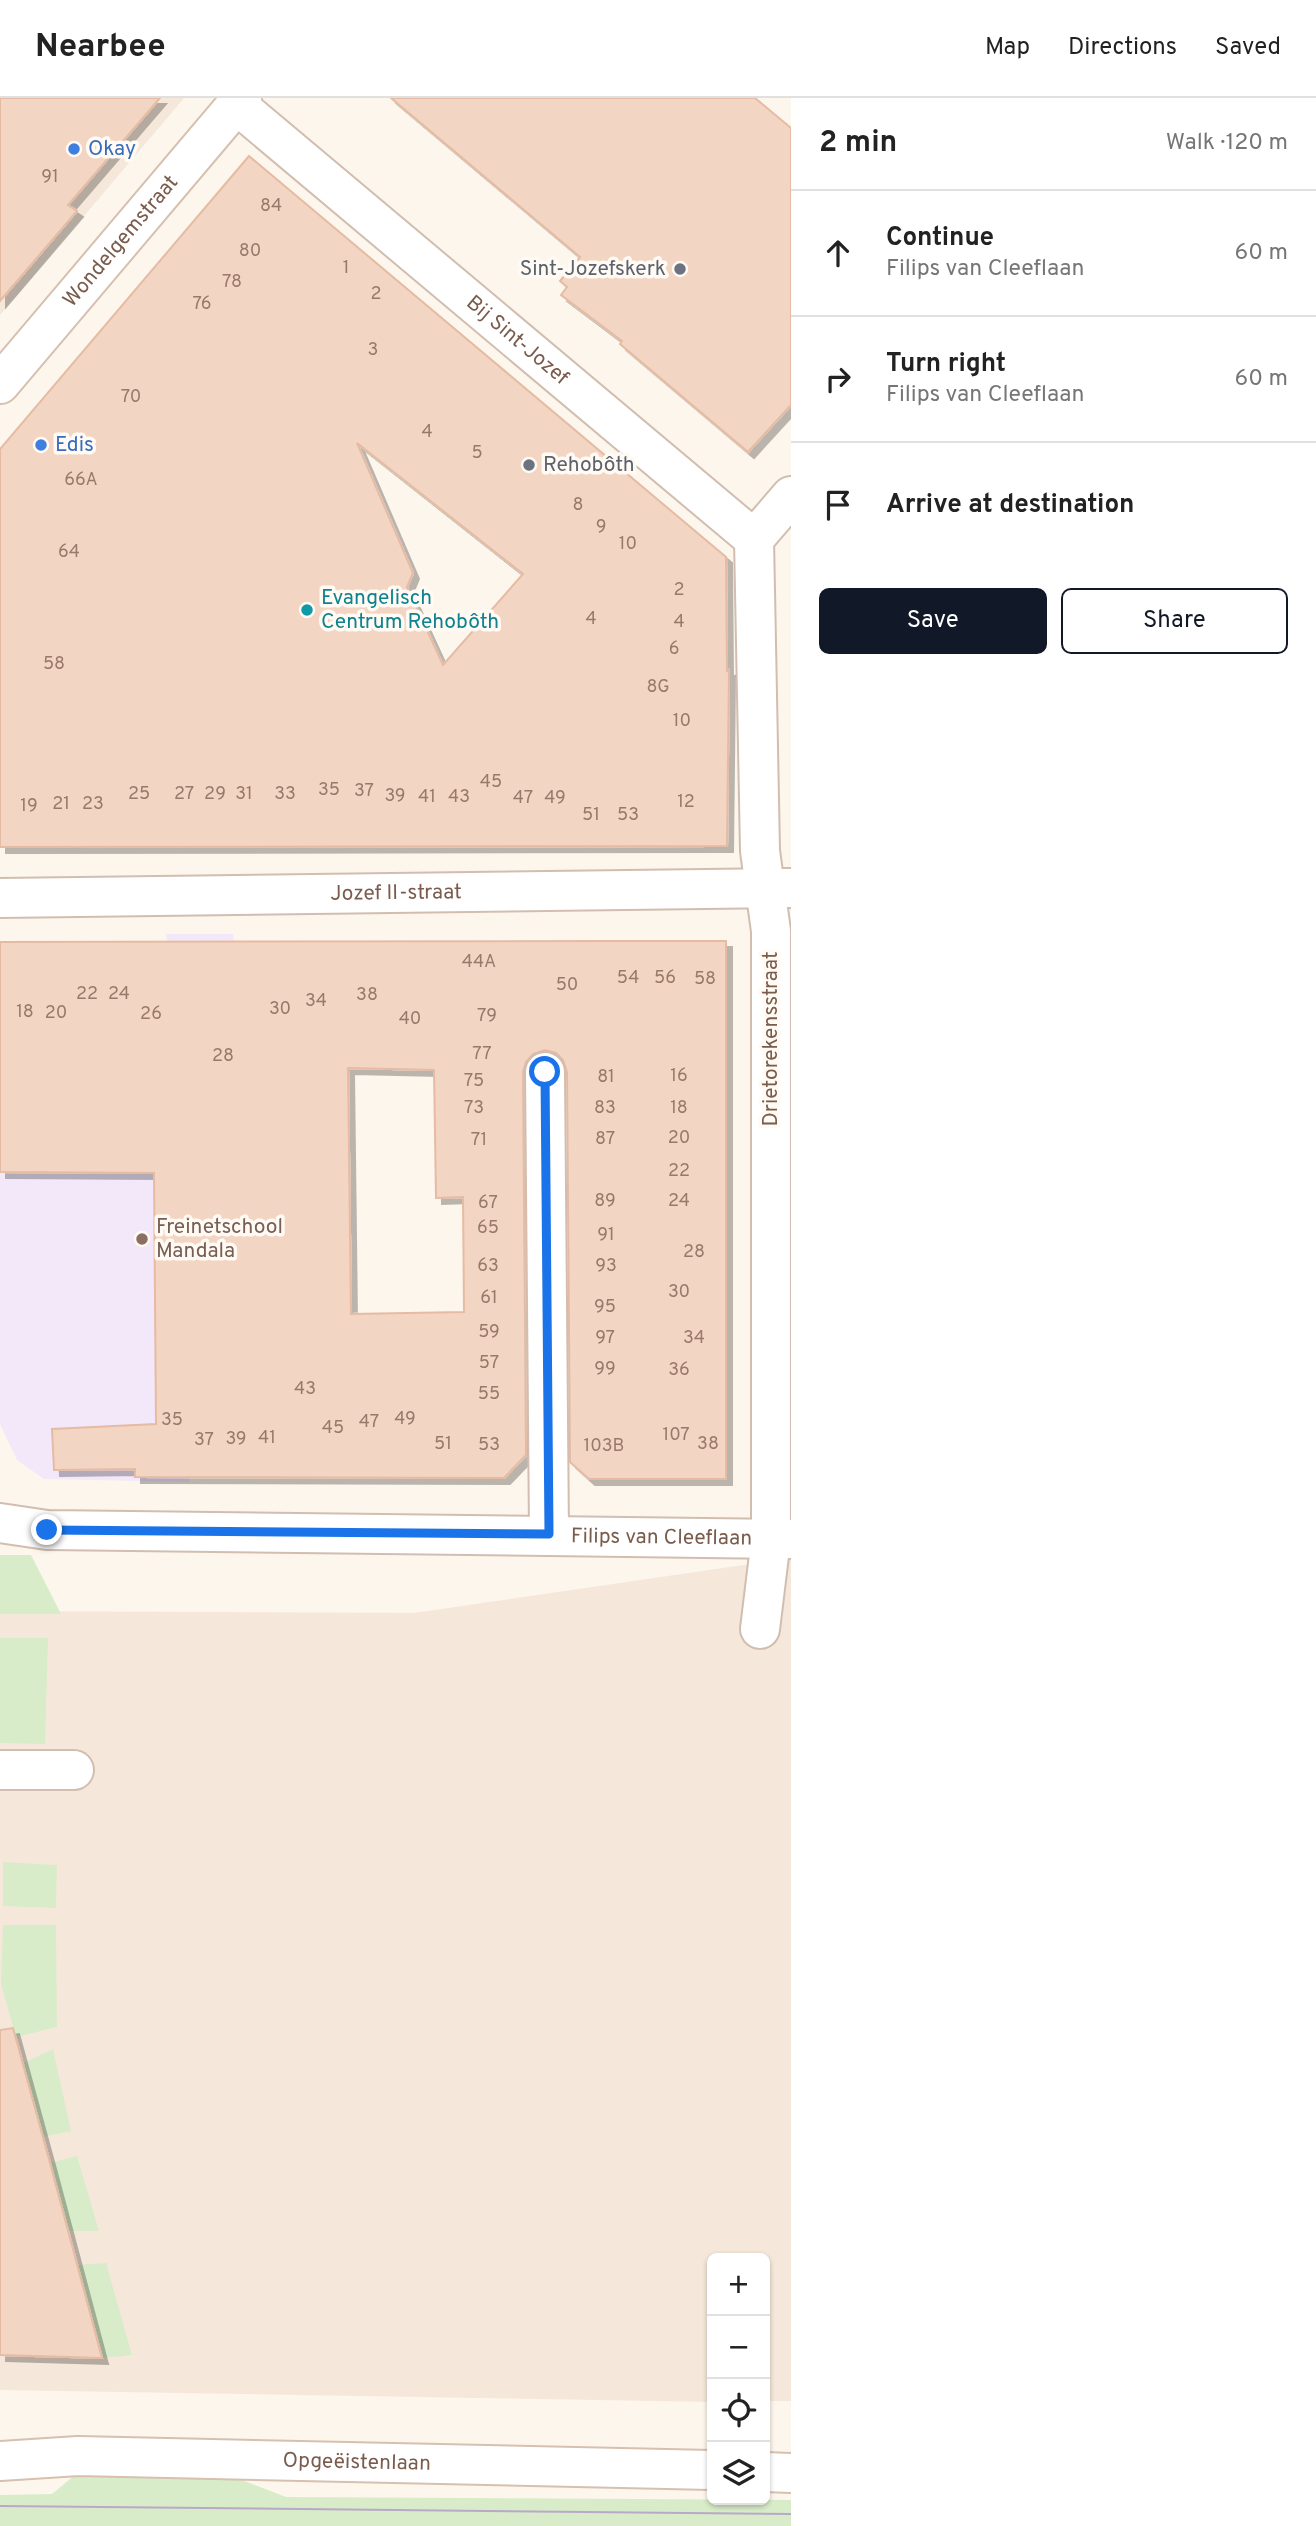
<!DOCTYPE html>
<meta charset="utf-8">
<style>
body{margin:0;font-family:Overpass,sans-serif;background:#f6f6f6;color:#222}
.controls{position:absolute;right:21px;bottom:21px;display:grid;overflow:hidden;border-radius:10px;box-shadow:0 2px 5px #0004}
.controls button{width:63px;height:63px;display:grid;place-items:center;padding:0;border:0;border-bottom:2px solid #e0e0e0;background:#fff;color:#222;font:35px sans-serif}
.stop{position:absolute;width:21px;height:21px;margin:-16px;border:5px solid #1a73e8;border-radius:50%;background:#fff}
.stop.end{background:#1a73e8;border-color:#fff;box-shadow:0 2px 7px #0008}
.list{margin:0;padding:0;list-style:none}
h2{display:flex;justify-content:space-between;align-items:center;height:91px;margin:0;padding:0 28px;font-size:30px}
h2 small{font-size:23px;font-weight:400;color:#767676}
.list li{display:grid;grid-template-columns:46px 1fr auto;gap:21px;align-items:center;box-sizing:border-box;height:126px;padding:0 28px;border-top:2px solid #e0e0e0}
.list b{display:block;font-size:26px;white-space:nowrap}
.list p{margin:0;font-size:23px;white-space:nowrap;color:#767676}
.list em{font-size:23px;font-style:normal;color:#767676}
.actions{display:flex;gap:14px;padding:21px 28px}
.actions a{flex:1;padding:16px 0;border:2px solid #111827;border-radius:10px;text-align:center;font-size:24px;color:#111827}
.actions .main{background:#111827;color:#fff}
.icon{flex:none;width:38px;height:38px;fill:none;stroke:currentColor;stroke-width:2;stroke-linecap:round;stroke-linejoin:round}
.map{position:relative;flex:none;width:791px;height:2428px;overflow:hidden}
header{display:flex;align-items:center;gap:42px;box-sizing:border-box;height:98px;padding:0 35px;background:#fff;border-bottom:2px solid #e0e0e0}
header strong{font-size:33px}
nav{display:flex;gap:38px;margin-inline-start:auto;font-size:24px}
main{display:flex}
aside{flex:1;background:#fff}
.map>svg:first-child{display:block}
.residential{fill:#f5e8da}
.education{fill:#f3e8fa}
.green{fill:#d8ecc9}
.building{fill:#f3d5c3;stroke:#e6bba3;stroke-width:2;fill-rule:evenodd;filter:url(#shadow)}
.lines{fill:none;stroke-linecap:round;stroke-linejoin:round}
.street-casing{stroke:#d1beb0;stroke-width:42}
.secondary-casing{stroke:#d6c0b0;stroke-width:42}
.street{stroke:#fff;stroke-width:38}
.secondary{stroke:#fff;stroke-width:38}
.tram{stroke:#b9a8c9;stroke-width:2}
.route{stroke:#1a73e8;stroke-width:9}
.shop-dot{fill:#3f7fe0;stroke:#fffaf3;stroke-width:2.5}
.worship-dot{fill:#6b7280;stroke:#fffaf3;stroke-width:2.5}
.culture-dot{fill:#0f9aa8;stroke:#fffaf3;stroke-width:2.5}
.education-dot{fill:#8d6e63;stroke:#fffaf3;stroke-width:2.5}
.labels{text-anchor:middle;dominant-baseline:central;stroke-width:7;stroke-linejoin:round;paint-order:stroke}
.number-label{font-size:18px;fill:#987a6a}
.shop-label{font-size:21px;fill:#366cbe;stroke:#fffaf3;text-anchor:start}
.street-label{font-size:21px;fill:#7a5c4d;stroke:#fffaf3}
.worship-label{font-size:21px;fill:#5b616d;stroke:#fffaf3;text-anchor:end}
.culture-label{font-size:21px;fill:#0d838f;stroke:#fffaf3;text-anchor:start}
.education-label{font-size:21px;fill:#785e54;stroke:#fffaf3;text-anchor:start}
</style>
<header>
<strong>Nearbee</strong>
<nav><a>Map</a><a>Directions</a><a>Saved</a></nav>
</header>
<main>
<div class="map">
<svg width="791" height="2428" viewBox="0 0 791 2428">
<defs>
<filter id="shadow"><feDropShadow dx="6" dy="6" stdDeviation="0" flood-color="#0004"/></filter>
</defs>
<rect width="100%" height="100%" fill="#fdf6ec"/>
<g class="residential">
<path d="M 0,0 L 184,0 L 0,217 Z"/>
<path d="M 791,1460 L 791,2303 L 765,2303 L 765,2160 L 712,2160 L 712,2304 L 0,2292 L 0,1513 L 414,1515 Z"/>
</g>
<path class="education" d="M 166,836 L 233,836 L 244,953 L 188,1208 L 189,1384 L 44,1381 L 17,1362 L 0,1326 L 0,985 L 167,844 Z"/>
<g class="green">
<path d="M 0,1457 L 31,1457 L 61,1516 L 0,1516 Z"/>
<path d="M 0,1540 L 48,1540 L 45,1646 L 0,1645 Z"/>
<path d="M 3,1764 L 57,1767 L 56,1810 L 3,1808 Z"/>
<path d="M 3,1827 L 56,1827 L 57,1929 L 16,1939 L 1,1886 Z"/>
<path d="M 53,1951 L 71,2033 L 43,2039 L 23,1965 Z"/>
<path d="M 77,2058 L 99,2133 L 68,2133 L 50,2065 Z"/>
<path d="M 106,2165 L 132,2257 L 102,2260 L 77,2167 Z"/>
<path d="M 221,2374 L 286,2399 L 791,2402 L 791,2428 L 0,2428 L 0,2397 L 52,2396 L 75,2377 Z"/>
</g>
<g class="building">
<path d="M 0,0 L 160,0 L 68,107 L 77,113 L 0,203 Z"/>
<path d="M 391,0 L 755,0 L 791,30 L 791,307 L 748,354 L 620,246 L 622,243 L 561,197 L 567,189 L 560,183 L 580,159 Z"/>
<path d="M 249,58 L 726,459 L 727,573 L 729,572 L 727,748 L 0,749 L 0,351 ZM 357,345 L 523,476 L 443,567 L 407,489 L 413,475 Z"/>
<path d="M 609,843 L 726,843 L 726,1381 L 589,1381 L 570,1364 L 567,974 L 563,962 L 556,955 L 545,952 L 533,956 L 526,964 L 523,974 L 526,1357 L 504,1380 L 135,1379 L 135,1371 L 54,1372 L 52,1331 L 156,1326 L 154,1075 L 0,1074 L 0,844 ZM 348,970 L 434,972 L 436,1100 L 463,1099 L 464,1214 L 351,1216 Z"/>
<path d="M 13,1930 L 50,2065 L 102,2260 L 0,2257 L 0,1932 Z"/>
</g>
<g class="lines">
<g class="street-casing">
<g id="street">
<path id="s1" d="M 237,7 L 754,441 L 791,398"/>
<path d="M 754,441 L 760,753 L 771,833 L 771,1441 L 760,1531"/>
<path id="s2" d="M 0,800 L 789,790"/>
<path d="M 545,974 L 549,1436"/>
<path id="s3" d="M 0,1425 L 47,1432 L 791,1441"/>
<path d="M 0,1672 L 74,1672"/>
</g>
</g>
<g class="secondary-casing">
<g id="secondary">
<path id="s4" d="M 0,286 L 242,0"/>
<path id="s5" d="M 0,2363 L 78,2358 L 712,2372"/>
<path d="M 765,2374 L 791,2375"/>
</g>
</g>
<use href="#street" class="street"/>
<use href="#secondary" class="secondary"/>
<path class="tram" d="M 0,2408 L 791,2416"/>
</g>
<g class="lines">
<path class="route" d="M 47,1432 L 549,1436 L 545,974"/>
</g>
<g class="shop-dot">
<circle cx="74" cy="51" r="7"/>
<circle cx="41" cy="347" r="7"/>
</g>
<g class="worship-dot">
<circle cx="680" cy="171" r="7"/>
<circle cx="529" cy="367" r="7"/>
</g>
<circle class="culture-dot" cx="307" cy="512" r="7"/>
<circle class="education-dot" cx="142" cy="1141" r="7"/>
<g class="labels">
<g class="number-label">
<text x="50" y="79">91</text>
<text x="271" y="108">84</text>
<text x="250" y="153">80</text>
<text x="346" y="170">1</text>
<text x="232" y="184">78</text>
<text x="376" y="196">2</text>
<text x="202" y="206">76</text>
<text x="373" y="252">3</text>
<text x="131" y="299">70</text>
<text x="427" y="334">4</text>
<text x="477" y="355">5</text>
<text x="81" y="382">66A</text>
<text x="578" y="407">8</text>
<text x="601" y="429">9</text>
<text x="628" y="446">10</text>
<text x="69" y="454">64</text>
<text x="679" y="492">2</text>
<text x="591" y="521">4</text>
<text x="679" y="524">4</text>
<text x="674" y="551">6</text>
<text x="54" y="566">58</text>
<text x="658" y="589">8G</text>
<text x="682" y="623">10</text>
<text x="491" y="684">45</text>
<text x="329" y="692">35</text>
<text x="364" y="693">37</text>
<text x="139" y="696">25</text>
<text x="184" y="696">27</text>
<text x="215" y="696">29</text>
<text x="244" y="696">31</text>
<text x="285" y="696">33</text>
<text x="395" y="698">39</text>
<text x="427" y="699">41</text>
<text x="459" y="699">43</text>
<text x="523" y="700">47</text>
<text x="555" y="700">49</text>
<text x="686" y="704">12</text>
<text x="61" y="706">21</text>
<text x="93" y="706">23</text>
<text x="29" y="708">19</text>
<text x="591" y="717">51</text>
<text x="628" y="717">53</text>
<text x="479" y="864">44A</text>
<text x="628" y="880">54</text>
<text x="665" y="880">56</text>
<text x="705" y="881">58</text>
<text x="567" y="887">50</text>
<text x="87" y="896">22</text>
<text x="119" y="896">24</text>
<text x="367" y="897">38</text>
<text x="316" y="903">34</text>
<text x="280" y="911">30</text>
<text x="25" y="914">18</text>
<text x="56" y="915">20</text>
<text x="151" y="916">26</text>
<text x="487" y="918">79</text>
<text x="410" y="921">40</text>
<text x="482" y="956">77</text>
<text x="223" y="958">28</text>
<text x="679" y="978">16</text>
<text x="606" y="979">81</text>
<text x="474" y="983">75</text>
<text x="474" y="1010">73</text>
<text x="605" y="1010">83</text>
<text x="679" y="1010">18</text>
<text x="679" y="1040">20</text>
<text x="605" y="1041">87</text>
<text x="479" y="1042">71</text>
<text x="679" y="1073">22</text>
<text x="605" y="1103">89</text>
<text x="679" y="1103">24</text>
<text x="488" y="1105">67</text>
<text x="488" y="1130">65</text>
<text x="606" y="1137">91</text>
<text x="694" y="1154">28</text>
<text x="488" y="1168">63</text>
<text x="606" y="1168">93</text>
<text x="679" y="1194">30</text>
<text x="489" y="1200">61</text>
<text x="605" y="1209">95</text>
<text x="489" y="1234">59</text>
<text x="605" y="1240">97</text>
<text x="694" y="1240">34</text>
<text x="489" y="1265">57</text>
<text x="605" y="1271">99</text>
<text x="679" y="1272">36</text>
<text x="305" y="1291">43</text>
<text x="489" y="1296">55</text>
<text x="405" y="1321">49</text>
<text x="172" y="1322">35</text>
<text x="369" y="1324">47</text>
<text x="333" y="1330">45</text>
<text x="676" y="1337">107</text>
<text x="267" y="1340">41</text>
<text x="236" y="1341">39</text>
<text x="204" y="1342">37</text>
<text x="443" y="1346">51</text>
<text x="708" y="1346">38</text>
<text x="489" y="1347">53</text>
<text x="604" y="1348">103B</text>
</g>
<g class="shop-label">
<text x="88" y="51">Okay</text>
<text x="55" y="347">Edis</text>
</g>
<g class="street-label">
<text stroke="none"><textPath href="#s4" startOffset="187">Wondelgemstraat</textPath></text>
<text stroke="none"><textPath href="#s1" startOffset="366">Bij Sint-Jozef</textPath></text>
<text stroke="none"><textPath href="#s2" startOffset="396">Jozef II-straat</textPath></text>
<text transform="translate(771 941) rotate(-90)">Drietorekensstraat</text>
<text stroke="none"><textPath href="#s3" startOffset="662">Filips van Cleeflaan</textPath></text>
<text stroke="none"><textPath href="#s5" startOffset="357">Opgeëistenlaan</textPath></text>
</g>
<g class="worship-label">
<text x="666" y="171">Sint-Jozefskerk</text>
<text x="543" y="367" text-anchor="start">Rehobôth</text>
</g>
<g class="culture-label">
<text x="321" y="500">Evangelisch<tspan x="321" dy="24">Centrum Rehobôth</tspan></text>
</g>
<g class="education-label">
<text x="156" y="1129">Freinetschool<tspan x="156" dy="24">Mandala</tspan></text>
</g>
</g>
</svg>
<div class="controls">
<button>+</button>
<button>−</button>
<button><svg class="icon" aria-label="locate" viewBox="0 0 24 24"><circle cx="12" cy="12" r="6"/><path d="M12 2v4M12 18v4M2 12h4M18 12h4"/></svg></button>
<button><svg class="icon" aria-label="layers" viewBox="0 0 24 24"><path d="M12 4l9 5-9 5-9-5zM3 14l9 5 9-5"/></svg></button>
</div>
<div class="stop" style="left:545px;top:974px"></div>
<div class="stop end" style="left:47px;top:1432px"></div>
</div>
<aside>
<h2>2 min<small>Walk · 120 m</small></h2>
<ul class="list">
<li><svg class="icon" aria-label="ahead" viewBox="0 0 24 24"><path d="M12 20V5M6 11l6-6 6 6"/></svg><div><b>Continue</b><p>Filips van Cleeflaan</p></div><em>60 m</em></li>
<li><svg class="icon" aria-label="right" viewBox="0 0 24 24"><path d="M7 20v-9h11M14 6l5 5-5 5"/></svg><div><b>Turn right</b><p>Filips van Cleeflaan</p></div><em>60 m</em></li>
<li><svg class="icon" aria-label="arrive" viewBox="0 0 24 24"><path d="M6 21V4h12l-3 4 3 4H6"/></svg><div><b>Arrive at destination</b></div></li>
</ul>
<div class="actions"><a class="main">Save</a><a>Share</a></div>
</aside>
</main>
